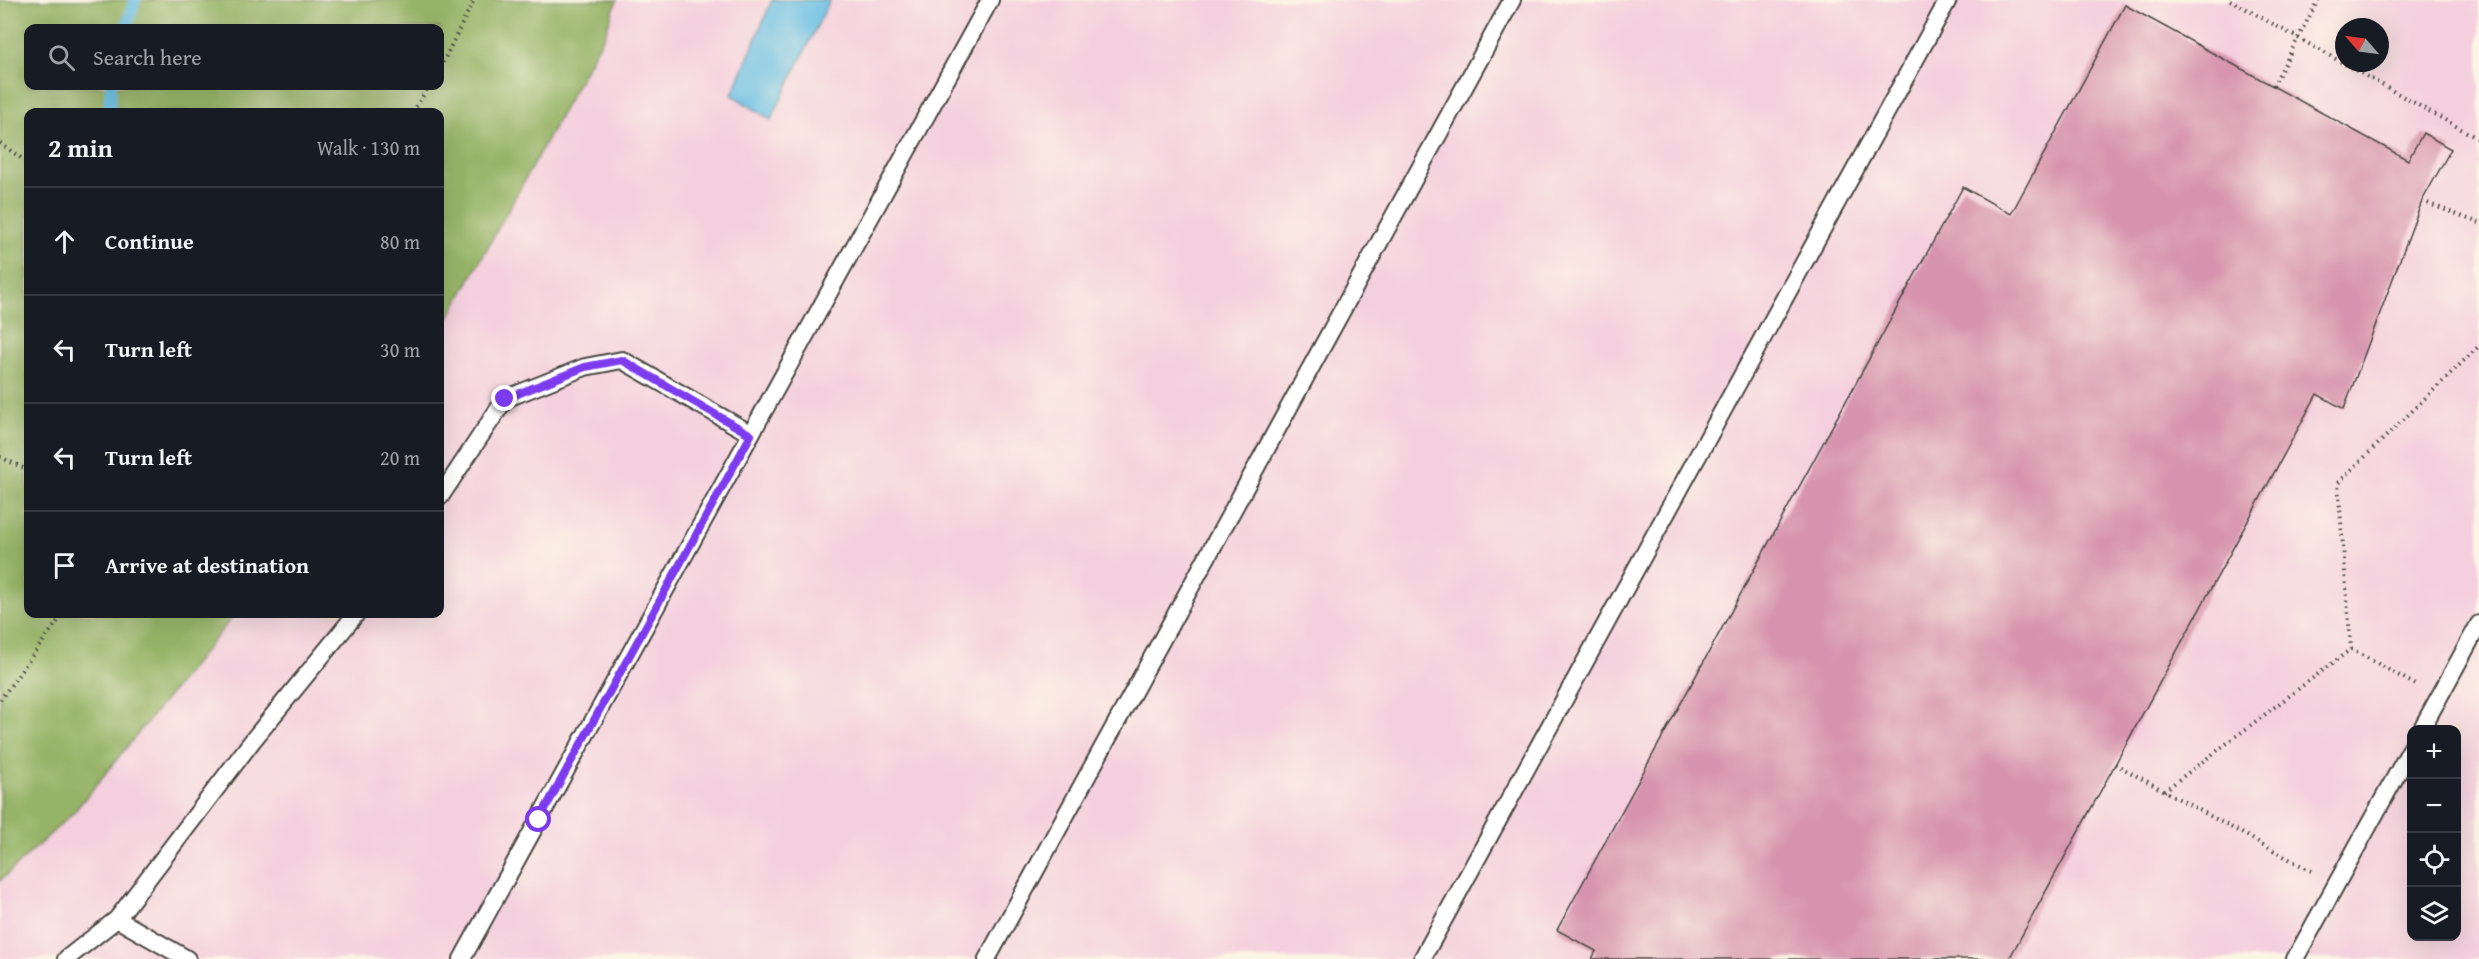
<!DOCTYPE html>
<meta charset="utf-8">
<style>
body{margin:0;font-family:"Gentium Book Plus",serif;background:#20242c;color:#f1f3f6}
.controls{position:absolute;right:18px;bottom:18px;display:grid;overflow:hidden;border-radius:12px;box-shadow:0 6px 24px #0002}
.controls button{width:54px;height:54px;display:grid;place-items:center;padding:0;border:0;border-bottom:2px solid #363941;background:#171b24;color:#f1f3f6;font:30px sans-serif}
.compass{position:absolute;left:2335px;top:18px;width:54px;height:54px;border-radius:50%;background:#171b24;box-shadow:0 6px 24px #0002;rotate:298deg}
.stop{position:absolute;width:18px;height:18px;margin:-14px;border:4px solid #7c3aed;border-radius:50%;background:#fff}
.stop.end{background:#7c3aed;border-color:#fff;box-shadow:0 2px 6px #0008}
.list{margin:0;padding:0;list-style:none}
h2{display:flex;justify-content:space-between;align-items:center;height:78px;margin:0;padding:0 24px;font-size:26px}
h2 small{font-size:20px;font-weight:400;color:#9ea1a6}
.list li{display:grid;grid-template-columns:39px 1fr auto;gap:18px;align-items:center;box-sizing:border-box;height:108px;padding:0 24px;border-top:2px solid #363941}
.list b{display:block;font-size:22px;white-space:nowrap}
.list em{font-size:20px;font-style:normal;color:#9ea1a6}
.icon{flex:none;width:33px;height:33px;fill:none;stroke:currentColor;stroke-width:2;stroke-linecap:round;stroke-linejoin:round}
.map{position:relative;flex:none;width:2479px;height:959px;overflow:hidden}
.search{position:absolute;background:#171b24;box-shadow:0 6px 24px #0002;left:24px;top:24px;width:420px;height:66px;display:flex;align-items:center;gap:15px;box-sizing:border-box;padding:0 21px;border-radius:12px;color:#9ea1a6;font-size:22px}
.panel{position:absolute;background:#171b24;box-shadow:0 6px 24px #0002;left:24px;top:108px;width:420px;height:510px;border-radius:12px}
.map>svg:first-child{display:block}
.built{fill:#f4cfde;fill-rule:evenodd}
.forest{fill:#96b467;stroke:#607049;stroke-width:1.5;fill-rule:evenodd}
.water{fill:#67bee4;stroke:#497488;stroke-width:1.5}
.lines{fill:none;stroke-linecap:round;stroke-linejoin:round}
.stream{stroke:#67bee4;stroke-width:12}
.building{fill:#d794ae}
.service-casing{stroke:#494541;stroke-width:20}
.path{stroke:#494541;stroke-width:4;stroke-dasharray:1.5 4.5;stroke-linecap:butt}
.service{stroke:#fff;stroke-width:16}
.route{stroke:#7c3aed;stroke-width:8}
</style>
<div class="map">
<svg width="2479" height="959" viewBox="0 0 2479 959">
<rect width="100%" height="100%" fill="#fcf5e5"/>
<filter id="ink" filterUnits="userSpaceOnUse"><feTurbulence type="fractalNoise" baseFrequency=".0167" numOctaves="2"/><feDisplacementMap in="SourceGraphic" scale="12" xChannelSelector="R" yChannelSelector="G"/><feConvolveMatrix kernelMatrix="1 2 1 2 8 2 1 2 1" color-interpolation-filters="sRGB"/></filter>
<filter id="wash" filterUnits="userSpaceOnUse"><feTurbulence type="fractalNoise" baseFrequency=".008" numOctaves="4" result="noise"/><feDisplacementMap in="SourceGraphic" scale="24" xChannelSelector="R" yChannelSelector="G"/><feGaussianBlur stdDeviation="1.35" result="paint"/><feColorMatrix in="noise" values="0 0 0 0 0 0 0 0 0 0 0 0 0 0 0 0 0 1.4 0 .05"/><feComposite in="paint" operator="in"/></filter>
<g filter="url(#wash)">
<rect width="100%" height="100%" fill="#f2dbbc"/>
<path class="built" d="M 617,0 L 2479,0 L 2479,959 L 0,959 L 0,881 L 74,812 L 235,614 L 440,614 L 440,334 L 605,34 ZM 2344,27 L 2380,27 L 2380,63 L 2344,63 ZM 2412,730 L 2456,730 L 2456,936 L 2412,936 Z"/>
<path class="forest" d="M 0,0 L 617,0 L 605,34 L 440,334 L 440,112 L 28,112 L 28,614 L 235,614 L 74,812 L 0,881 ZM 28,28 L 440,28 L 440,86 L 28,86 Z"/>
<path class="water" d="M 772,0 L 830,0 L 771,120 L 732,95 Z"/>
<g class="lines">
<g class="stream">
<path d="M 126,28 L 135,0"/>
<path d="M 109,112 L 111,86"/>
</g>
</g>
<g id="blocks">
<path class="building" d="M 2125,5 L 2408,160 L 2423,133 L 2451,149 L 2422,201 L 2344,409 L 2317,394 L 2009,959 L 1592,959 L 1596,951 L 1557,930 L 1963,187 L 2011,214 Z"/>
</g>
</g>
<g filter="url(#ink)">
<use href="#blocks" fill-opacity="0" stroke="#494541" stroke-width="1.5"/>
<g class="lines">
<g class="service-casing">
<g id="service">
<path d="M 440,497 L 505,399 L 585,367 L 622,360 L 751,434"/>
<path d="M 2421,730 L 2479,624"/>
<path d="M 117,919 L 187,959"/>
<path d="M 66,959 L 117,919 L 253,740 L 356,614"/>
<path d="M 462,959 L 990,0"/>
<path d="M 987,959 L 1512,0"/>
<path d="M 1422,959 L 1948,0"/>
<path d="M 2295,959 L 2412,747"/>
</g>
</g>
<g class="path">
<path d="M 2230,0 L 2479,139"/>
<path d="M 440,68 L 474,0"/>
<path d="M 2273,86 L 2318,0"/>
<path d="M 413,112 L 429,86"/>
<path d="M 0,143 L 28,163"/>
<path d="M 2422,201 L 2479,223"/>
<path d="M 0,457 L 28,470"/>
<path d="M 2351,649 L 2416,685"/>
<path d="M 0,700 L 63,614"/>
<path d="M 2115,764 L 2311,871"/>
<path d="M 2164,791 L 2351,649 L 2338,483 L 2479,346"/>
</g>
<use href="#service" class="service"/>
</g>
</g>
<g class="lines" filter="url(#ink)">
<path class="route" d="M 505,399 L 585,367 L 622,360 L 751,435 L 539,820"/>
</g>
</svg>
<div class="controls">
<button>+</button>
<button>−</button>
<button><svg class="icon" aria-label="locate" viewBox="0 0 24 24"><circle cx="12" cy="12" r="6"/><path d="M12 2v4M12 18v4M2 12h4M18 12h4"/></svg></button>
<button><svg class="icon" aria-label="layers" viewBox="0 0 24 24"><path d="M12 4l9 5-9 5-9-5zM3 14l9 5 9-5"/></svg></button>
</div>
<svg class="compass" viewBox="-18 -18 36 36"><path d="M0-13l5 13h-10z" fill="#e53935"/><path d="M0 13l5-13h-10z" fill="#9ea1a6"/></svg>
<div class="stop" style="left:539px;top:820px"></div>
<div class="stop end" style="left:505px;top:399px"></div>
<div class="search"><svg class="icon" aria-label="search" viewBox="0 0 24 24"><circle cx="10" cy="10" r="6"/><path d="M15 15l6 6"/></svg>Search here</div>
<section class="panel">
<h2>2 min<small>Walk · 130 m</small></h2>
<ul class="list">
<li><svg class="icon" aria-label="ahead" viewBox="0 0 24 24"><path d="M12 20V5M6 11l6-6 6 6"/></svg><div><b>Continue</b></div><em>80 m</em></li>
<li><svg class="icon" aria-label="left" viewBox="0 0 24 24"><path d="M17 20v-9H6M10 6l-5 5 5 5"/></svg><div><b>Turn left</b></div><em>30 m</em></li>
<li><svg class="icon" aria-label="left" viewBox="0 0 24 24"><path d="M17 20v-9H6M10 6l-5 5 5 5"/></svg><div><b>Turn left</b></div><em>20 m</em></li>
<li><svg class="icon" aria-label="arrive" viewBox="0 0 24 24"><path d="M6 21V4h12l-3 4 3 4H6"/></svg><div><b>Arrive at destination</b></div></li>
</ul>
</section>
</div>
